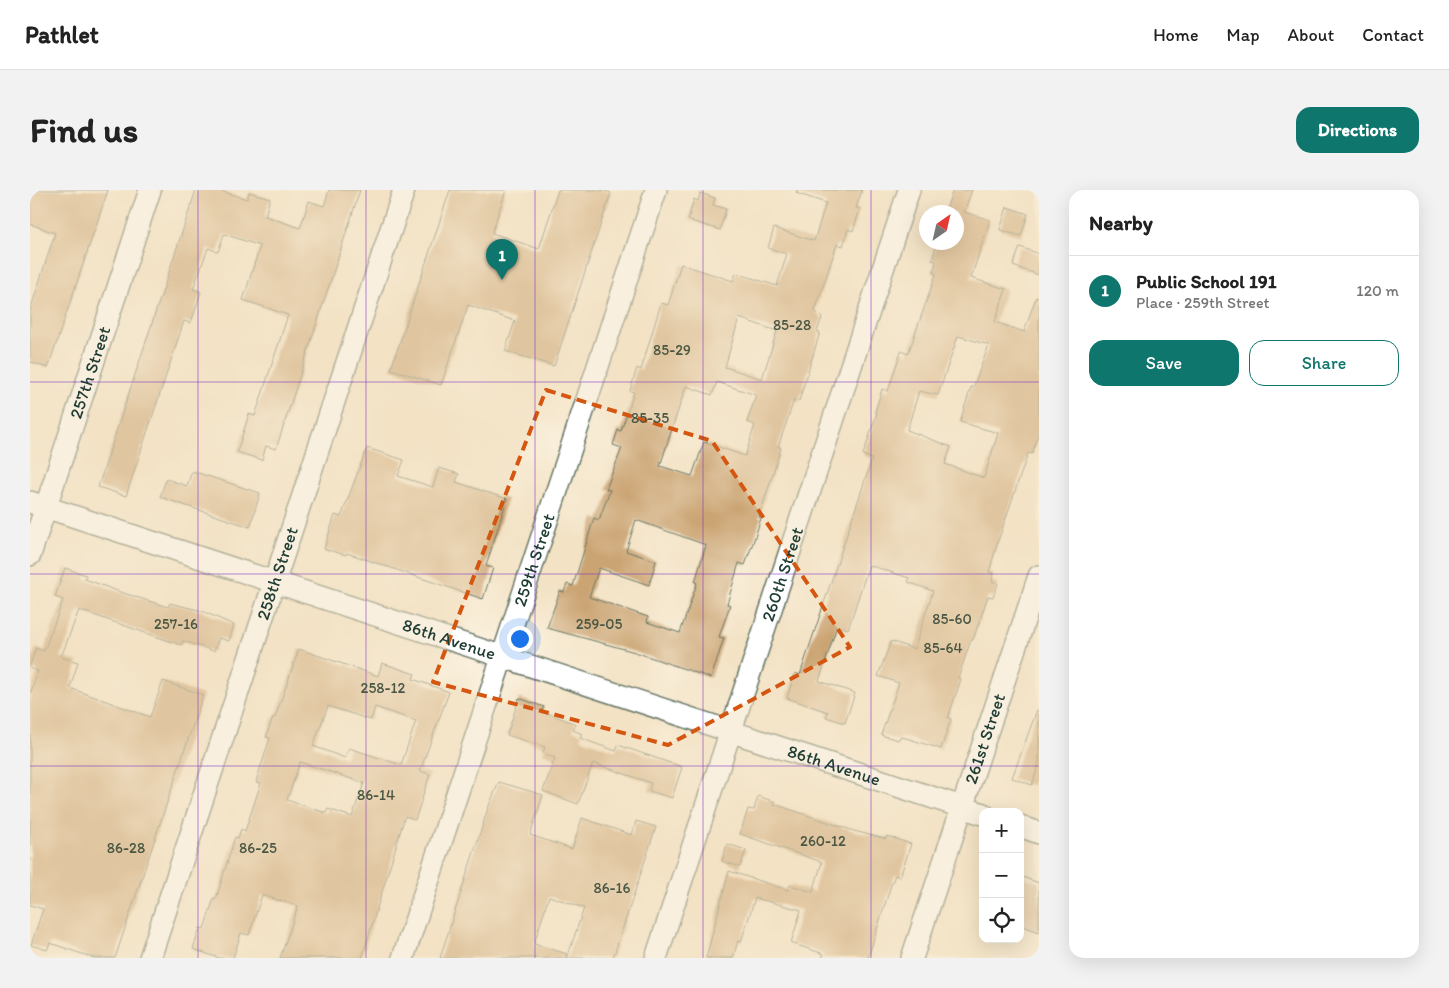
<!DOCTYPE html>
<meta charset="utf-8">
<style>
body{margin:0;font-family:Itim,sans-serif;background:#f2f2f2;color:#222}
.controls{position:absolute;right:15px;bottom:15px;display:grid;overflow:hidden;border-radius:10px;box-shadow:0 5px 20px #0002}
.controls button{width:45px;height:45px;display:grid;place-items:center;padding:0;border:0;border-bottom:1px solid #e0e0e0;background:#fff;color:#222;font:25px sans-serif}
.compass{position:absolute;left:889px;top:15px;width:45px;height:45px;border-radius:50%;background:#fff;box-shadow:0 5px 20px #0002;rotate:34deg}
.you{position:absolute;left:489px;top:448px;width:18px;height:18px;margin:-12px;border:4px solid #fff;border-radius:50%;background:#1a73e8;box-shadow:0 0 0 8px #1a73e833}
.badge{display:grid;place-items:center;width:32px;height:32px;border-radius:50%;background:#0f766e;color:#fff;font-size:16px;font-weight:700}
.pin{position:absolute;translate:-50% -41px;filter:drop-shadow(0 1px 2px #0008)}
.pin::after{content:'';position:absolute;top:26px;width:18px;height:15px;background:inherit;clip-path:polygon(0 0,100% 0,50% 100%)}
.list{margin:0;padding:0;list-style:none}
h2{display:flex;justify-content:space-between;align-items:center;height:65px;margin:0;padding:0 20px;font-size:21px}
h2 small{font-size:16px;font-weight:400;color:#767676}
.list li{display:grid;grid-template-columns:32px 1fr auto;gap:15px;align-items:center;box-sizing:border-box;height:70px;padding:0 20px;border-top:1px solid #e0e0e0}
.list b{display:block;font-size:19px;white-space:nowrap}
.list p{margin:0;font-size:16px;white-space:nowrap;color:#767676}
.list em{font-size:16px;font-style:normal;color:#767676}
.actions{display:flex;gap:10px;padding:15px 20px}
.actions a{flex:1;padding:11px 0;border:1px solid #0f766e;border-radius:15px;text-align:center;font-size:18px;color:#0f766e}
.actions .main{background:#0f766e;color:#fff}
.icon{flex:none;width:28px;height:28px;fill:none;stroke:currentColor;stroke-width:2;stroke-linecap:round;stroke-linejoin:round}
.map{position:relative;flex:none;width:1009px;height:768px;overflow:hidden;border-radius:15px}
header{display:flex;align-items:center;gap:30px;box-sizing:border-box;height:70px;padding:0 25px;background:#fff;border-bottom:1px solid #e0e0e0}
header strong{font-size:24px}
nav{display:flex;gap:28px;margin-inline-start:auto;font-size:18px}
.intro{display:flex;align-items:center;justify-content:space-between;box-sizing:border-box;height:120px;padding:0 30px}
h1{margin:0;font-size:35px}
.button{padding:12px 22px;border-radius:15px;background:#0f766e;color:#fff;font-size:18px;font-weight:700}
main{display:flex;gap:30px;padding:0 30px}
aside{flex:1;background:#fff;border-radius:15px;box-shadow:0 5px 20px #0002}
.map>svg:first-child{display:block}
.building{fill:#cba473;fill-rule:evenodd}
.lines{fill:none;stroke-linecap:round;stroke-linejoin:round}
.street-casing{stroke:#697766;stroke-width:24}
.street{stroke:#fff;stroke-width:21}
.marked{fill:none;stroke:#d45610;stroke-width:4;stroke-dasharray:10 6;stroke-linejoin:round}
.grid{fill:none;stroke:#7b2cbf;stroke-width:1;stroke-opacity:0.55}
.labels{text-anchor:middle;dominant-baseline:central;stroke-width:5;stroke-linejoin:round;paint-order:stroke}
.number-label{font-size:15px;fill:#4a5744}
.street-label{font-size:18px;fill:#1f3d34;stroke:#fcf5e5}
</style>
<header>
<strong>Pathlet</strong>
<nav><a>Home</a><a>Map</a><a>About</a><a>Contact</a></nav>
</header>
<div class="intro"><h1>Find us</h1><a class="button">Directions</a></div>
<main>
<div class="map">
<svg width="1009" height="768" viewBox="0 0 1009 768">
<rect width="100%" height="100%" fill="#fcf5e5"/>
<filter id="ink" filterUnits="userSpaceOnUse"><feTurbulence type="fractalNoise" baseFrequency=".02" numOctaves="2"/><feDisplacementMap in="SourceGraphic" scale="10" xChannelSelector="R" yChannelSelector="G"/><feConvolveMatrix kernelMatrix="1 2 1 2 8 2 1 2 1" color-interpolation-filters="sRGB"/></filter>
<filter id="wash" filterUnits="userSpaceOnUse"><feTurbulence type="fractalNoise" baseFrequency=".0096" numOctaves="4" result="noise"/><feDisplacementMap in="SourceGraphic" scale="20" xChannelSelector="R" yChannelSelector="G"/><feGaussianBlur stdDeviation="1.12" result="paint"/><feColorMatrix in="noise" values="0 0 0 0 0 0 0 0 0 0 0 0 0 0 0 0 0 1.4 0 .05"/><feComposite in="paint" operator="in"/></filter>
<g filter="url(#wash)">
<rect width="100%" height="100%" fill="#f3e2c4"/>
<g id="blocks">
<g class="building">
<path d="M 0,0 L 78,0 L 18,178 L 0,172 L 0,121 L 25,43 L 0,34 Z"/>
<path d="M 166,0 L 187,0 L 217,9 L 219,2 L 240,8 L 235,26 L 270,38 L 279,11 L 294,16 L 299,0 L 330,0 L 246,259 L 236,256 L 232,270 L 207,262 L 219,224 L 225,226 L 258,125 L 213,110 L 230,56 L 194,44 L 188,62 L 178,58 L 177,61 L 163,99 L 171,102 L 161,133 L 154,131 L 96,306 L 68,297 Z"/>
<path d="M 420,0 L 476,0 L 462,43 L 509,59 L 528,0 L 572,0 L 581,3 L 524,176 L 475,161 L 485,131 L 438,115 L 411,195 L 361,179 Z"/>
<path d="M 767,0 L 832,0 L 826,18 L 830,19 L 823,41 L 818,39 L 813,56 L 807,54 L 785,121 L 792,128 L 787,141 L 790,142 L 769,211 L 764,210 L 748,257 L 751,258 L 729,327 L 731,328 L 725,347 L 715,375 L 709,373 L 697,414 L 700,415 L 689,447 L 694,448 L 681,488 L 605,462 L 517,438 L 530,401 L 534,402 L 537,394 L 543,396 L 564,328 L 569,330 L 580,300 L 576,299 L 592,258 L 583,255 L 588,240 L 591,241 L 604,202 L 600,201 L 607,178 L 611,180 L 631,113 L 638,115 L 651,74 L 703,91 L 706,83 L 747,96 L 757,64 L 738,58 L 744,38 L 784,51 L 796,13 L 766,3 ZM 709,128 L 747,141 L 732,189 L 695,177 ZM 687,192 L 726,205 L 717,232 L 725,235 L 715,266 L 674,252 L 662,286 L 630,276 L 656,196 L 682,205 ZM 606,330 L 676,355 L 665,392 L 667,393 L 650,443 L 617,432 L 618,427 L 559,407 L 569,378 L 619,395 L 626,371 L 596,361 Z"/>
<path d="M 923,0 L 942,0 L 934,22 L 960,30 L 941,88 L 976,99 L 965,132 L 994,142 L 1006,107 L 1009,108 L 1009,241 L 1002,264 L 998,263 L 968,351 L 959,382 L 964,383 L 962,391 L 968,393 L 963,407 L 958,406 L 943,450 L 941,450 L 928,488 L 931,489 L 918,528 L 921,529 L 911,559 L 876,548 L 870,547 L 868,550 L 851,545 L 869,493 L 848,486 L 855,467 L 861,451 L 884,459 L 903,401 L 878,392 L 879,388 L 839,375 L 818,439 L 807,436 L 789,491 L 825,503 L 815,533 L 796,527 L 798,522 L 757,508 L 765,483 L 770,485 L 842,269 L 833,265 L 847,223 L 845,222 L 852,199 L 858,201 L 871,161 L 878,164 L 906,84 L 903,83 L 906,71 L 902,70 L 907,52 L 926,52 L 926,22 L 915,22 ZM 928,146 L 959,155 L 943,198 L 941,197 L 930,232 L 968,243 L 954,288 L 915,274 L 921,257 L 877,240 L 889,201 L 908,205 Z"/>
<path d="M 670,3 L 685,8 L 683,15 L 696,19 L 690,40 L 658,30 L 664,9 L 668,11 Z"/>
<path d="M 977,17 L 998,24 L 991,46 L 970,40 Z"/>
<path d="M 990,57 L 1009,64 L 1009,85 L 983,76 Z"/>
<path d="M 337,258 L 374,270 L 368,286 L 403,297 L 409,278 L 429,284 L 426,292 L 477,309 L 456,376 L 463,378 L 453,409 L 317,363 L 316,365 L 294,359 L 305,325 L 311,327 Z"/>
<path d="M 162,281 L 230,303 L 220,337 L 130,307 L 136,289 L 157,296 Z"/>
<path d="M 35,378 L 56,385 L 55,389 L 90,402 L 138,417 L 140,413 L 172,421 L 204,435 L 199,451 L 189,448 L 184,461 L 153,451 L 151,455 L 49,420 L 31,467 L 48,472 L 40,498 L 120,527 L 133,491 L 173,505 L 85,768 L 64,768 L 20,753 L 17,760 L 1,755 L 13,719 L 0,715 L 0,504 L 8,481 L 0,478 L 0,475 L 6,458 L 14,461 L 33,410 L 25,407 Z"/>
<path d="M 269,459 L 348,486 L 352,473 L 385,484 L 383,489 L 419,502 L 390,581 L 400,584 L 385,630 L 375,626 L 332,768 L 250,768 L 268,716 L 232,705 L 219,745 L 211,743 L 203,768 L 189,768 L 163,759 L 170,738 L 174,739 L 184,708 L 186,709 L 205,647 L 208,648 L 211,639 L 215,641 L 231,593 L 226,592 L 240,548 L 236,547 L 243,527 L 245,528 ZM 298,516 L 341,530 L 345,517 L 386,531 L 371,575 L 319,558 L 315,568 L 283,556 ZM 270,572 L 334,593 L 322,627 L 298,619 L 296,623 L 257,610 Z"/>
<path d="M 489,508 L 514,517 L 512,521 L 546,534 L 543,540 L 552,544 L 550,548 L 586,561 L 588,555 L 652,577 L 642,608 L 619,601 L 621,593 L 563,573 L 548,614 L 513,601 L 525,568 L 513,563 L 515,557 L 477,545 Z"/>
<path d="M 1007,520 L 1009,521 L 1009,574 L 1002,595 L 982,588 Z"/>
<path d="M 469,592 L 513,605 L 500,645 L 542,659 L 552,628 L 602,645 L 606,631 L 626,637 L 583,768 L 537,768 L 554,718 L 519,706 L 504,754 L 537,764 L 536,768 L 410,768 L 458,618 Z"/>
<path d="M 728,606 L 745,612 L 744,614 L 824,641 L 856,649 L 857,646 L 881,654 L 870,687 L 865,685 L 861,695 L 838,768 L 792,768 L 794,764 L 761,753 L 771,720 L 725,708 L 711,752 L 708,751 L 703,768 L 676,768 L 699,681 L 758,700 L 760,695 L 783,702 L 792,672 L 710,644 L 718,619 L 724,620 Z"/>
<path d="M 697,654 L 716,660 L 710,677 L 692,671 Z"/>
<path d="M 990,686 L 1009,693 L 1009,742 L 990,735 Z"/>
</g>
</g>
</g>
<g filter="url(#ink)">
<use href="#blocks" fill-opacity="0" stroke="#697766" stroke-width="1"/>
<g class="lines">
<g class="street-casing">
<g id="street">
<path id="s1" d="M 0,312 L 953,624"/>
<path id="s2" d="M 0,365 L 120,0"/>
<path d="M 990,636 L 1009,643"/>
<path id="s3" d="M 120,768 L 374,0"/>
<path id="s4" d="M 373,768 L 626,0"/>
<path id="s5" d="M 626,768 L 879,0"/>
<path id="s6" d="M 882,768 L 1009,386"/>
</g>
</g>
<use href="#street" class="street"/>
</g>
</g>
<path d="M0 0H1009V768H0ZM 516,200 L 682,251 L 820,457 L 638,555 L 403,492 Z" fill="#f3e2c4" fill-opacity=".55" fill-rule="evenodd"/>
<path class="marked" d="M 516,200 L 682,251 L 820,457 L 638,555 L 403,492 Z"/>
<path class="grid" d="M 168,0 L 168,768M 336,0 L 336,768M 505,0 L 505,768M 673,0 L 673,768M 841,0 L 841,768M 0,192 L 1009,192M 0,384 L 1009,384M 0,576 L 1009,576"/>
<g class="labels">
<g class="number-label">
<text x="762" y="135">85-28</text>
<text x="642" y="160">85-29</text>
<text x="620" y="228">85-35</text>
<text x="922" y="429">85-60</text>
<text x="146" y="434">257-16</text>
<text x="569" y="434">259-05</text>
<text x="913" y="458">85-64</text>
<text x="353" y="498">258-12</text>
<text x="346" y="605">86-14</text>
<text x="793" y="651">260-12</text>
<text x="96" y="658">86-28</text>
<text x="228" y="658">86-25</text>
<text x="582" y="698">86-16</text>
</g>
<g class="street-label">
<text stroke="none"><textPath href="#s2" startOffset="192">257th Street</textPath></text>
<text stroke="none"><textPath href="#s4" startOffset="419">259th Street</textPath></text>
<text stroke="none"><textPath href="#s3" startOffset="405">258th Street</textPath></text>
<text stroke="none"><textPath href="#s5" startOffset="404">260th Street</textPath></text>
<text stroke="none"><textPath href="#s1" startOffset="441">86th Avenue</textPath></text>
<text stroke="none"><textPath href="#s6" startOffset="231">261st Street</textPath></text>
<text stroke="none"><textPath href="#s1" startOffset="846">86th Avenue</textPath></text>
</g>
</g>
</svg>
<div class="controls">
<button>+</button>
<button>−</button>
<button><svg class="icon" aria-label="locate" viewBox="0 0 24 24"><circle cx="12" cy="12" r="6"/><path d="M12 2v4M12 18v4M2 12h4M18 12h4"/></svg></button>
</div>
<svg class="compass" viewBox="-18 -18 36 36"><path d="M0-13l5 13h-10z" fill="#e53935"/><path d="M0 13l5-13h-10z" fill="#767676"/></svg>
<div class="you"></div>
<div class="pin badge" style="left:472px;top:90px">1</div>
</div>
<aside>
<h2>Nearby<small></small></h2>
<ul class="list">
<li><span class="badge">1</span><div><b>Public School 191</b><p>Place · 259th Street</p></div><em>120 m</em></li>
</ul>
<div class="actions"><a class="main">Save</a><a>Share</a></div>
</aside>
</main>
